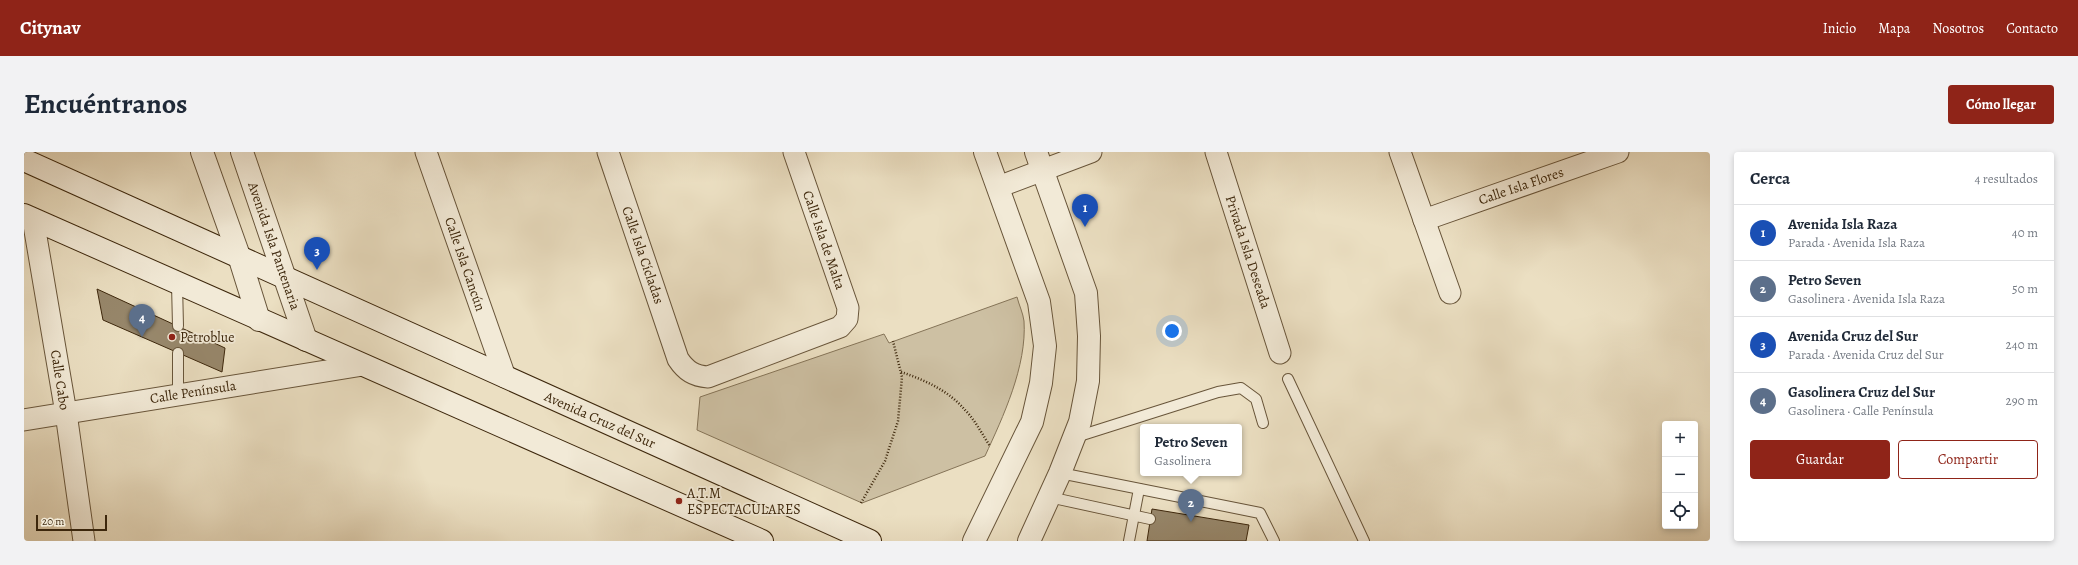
<!DOCTYPE html>
<html lang="es">
<meta charset="utf-8">
<style>
body{margin:0;font-family:Alegreya,serif;background:#f2f2f3;color:#1f2937}
.controls{position:absolute;right:12px;bottom:12px;display:grid;overflow:hidden;border-radius:4px;box-shadow:0 2px 6px #0003}
.controls button{width:36px;height:36px;display:grid;place-items:center;padding:0;border:0;border-bottom:1px solid #e0e1e3;background:#fff;color:#1f2937;font:20px sans-serif}
.scale{position:absolute;left:12px;bottom:10px;width:71px;box-sizing:border-box;padding-left:4px;border:2px solid #3d270c;border-top:0;font-size:11px;line-height:14px;white-space:nowrap;color:#3d270c;-webkit-text-stroke:3px #f2ead7;paint-order:stroke}
.you{position:absolute;left:1148px;top:179px;width:14px;height:14px;margin:-10px;border:3px solid #fff;border-radius:50%;background:#1a73e8;box-shadow:0 0 0 6px #1a73e833}
.badge{display:grid;place-items:center;width:26px;height:26px;border-radius:50%;background:#8f2418;color:#fff;font-size:13px;font-weight:700}
.pin{position:absolute;translate:-50% -33px;filter:drop-shadow(0 1px 2px #0008)}
.pin::after{content:'';position:absolute;top:21px;width:14px;height:12px;background:inherit;clip-path:polygon(0 0,100% 0,50% 100%)}
.popup{position:absolute;left:1116px;top:272px;width:102px;height:52px;box-sizing:border-box;display:grid;place-content:center;border-radius:4px;background:#fff;filter:drop-shadow(0 1px 3px #0005);font-size:13px;white-space:nowrap;color:#747a83}
.popup b{font-size:15px;color:#1f2937}
.popup::after{content:'';position:absolute;left:50%;top:100%;margin-left:-8px;border:8px solid transparent;border-top-color:#fff}
.list{margin:0;padding:0;list-style:none}
h2{display:flex;justify-content:space-between;align-items:center;height:52px;margin:0;padding:0 16px;font-size:17px}
h2 small{font-size:13px;font-weight:400;color:#747a83}
.list li{display:grid;grid-template-columns:26px 1fr auto;gap:12px;align-items:center;box-sizing:border-box;height:56px;padding:0 16px;border-top:1px solid #e0e1e3}
.list b{display:block;font-size:15px;white-space:nowrap}
.list p{margin:0;font-size:13px;white-space:nowrap;color:#747a83}
.list em{font-size:13px;font-style:normal;color:#747a83}
.actions{display:flex;gap:8px;padding:12px 16px}
.actions a{flex:1;padding:9px 0;border:1px solid #8f2418;border-radius:4px;text-align:center;font-size:14px;color:#8f2418}
.actions .main{background:#8f2418;color:#fff}
.icon{flex:none;width:22px;height:22px;fill:none;stroke:currentColor;stroke-width:2;stroke-linecap:round;stroke-linejoin:round}
.map{position:relative;flex:none;width:1686px;height:389px;overflow:hidden;border-radius:4px}
header{display:flex;align-items:center;gap:24px;box-sizing:border-box;height:56px;padding:0 20px;background:#8f2418;color:#fff}
header strong{font-size:19px}
nav{display:flex;gap:22px;margin-inline-start:auto;font-size:14px}
.intro{display:flex;align-items:center;justify-content:space-between;box-sizing:border-box;height:96px;padding:0 24px}
h1{margin:0;font-size:28px}
.button{padding:10px 18px;border-radius:4px;background:#8f2418;color:#fff;font-size:14px;font-weight:700}
main{display:flex;gap:24px;padding:0 24px}
aside{flex:1;background:#fff;border-radius:4px;box-shadow:0 2px 6px #0003}
.map>svg:first-child{display:block}
.green{fill:#cdc0a3;stroke:#857458}
.building{fill:#97876b;stroke:#3d270c}
.lines{fill:none;stroke-linecap:round;stroke-linejoin:round}
.service-casing{stroke:#68553a;stroke-width:12}
.minor-casing{stroke:#68553a;stroke-width:23}
.tertiary-casing{stroke:#68553a;stroke-width:24}
.secondary-casing{stroke:#3d270c;stroke-width:24}
.path{stroke:#3d270c;stroke-width:2.5;stroke-dasharray:1 2;stroke-linecap:butt}
.service{stroke:#f2ead7;stroke-width:10}
.minor{stroke:#f2ead7;stroke-width:21}
.tertiary{stroke:#f2ead7;stroke-width:22}
.secondary{stroke:#f2ead7;stroke-width:22}
.poi-dot{fill:#8f2418;stroke:#f2ead7;stroke-width:1.5}
.labels{text-anchor:middle;dominant-baseline:central;stroke-width:3.5;stroke-linejoin:round;paint-order:stroke}
.street-label{font-size:14px;fill:#3d270c;stroke:#f2ead7}
.poi-label{font-size:14px;fill:#3d270c;stroke:#f2ead7;text-anchor:start}
</style>
<header>
<strong>Citynav</strong>
<nav><a>Inicio</a><a>Mapa</a><a>Nosotros</a><a>Contacto</a></nav>
</header>
<div class="intro"><h1>Encuéntranos</h1><a class="button">Cómo llegar</a></div>
<main>
<div class="map">
<svg width="1686" height="389" viewBox="0 0 1686 389">
<rect width="100%" height="100%" fill="#ebdfc2"/>
<filter id="stains"><feTurbulence type="fractalNoise" baseFrequency=".005" numOctaves="4"/><feColorMatrix values="0 0 0 0 .2 0 0 0 0 .09 0 0 0 0 .02 0 0 0 .5 -.17"/></filter>
<radialGradient id="worn" r=".72"><stop offset=".6" stop-color="#630" stop-opacity="0"/><stop offset="1" stop-color="#630" stop-opacity=".3"/></radialGradient>
<path class="green" d="M 993,145 C 995,153 999,161 1000,169 C 1003,214 979,265 961,304 L 838,351 L 673,278 L 676,245 L 860,182 L 865,191 Z"/>
<g class="building">
<path d="M 73,137 L 201,196 L 198,220 L 79,168 Z"/>
<path d="M 1128,357 L 1225,373 L 1222,389 L 1123,389 Z"/>
</g>
<g class="lines">
<g class="service-casing">
<g id="service">
<path d="M 153,132 L 154,174"/>
<path d="M 154,201 L 154,242"/>
<path d="M 1264,227 L 1340,389"/>
<path d="M 1052,285 L 1194,240 L 1217,236 L 1232,247 L 1239,271"/>
<path d="M 1036,321 L 1236,361 L 1250,389"/>
<path d="M 1025,345 L 1126,367"/>
<path d="M 1105,389 L 1115,337"/>
</g>
</g>
<g class="minor-casing">
<g id="minor">
<path d="M 402,0 L 481,225"/>
<path d="M 584,0 L 654,207 C 662,219 670,224 684,225 L 816,175 L 823,167 L 824,156 L 770,0"/>
<path d="M 1192,0 L 1256,201"/>
<path d="M 1376,0 L 1426,141"/>
<path d="M 974,35 L 1067,0"/>
<path d="M 9,67 L 42,261 L 60,389"/>
<path d="M 1400,68 L 1594,0"/>
<path d="M 0,268 L 339,213"/>
</g>
</g>
<g class="tertiary-casing">
<g id="tertiary">
<path d="M 178,0 L 215,104 L 235,168"/>
<path d="M 218,0 L 282,188"/>
<path d="M 950,389 L 1008,270 L 1017,231 L 1021,194 L 1015,150 L 961,0"/>
<path d="M 1005,389 L 1036,321 L 1056,270 L 1064,229 L 1065,184 L 1062,141 L 1012,0"/>
</g>
</g>
<g class="secondary-casing">
<g id="secondary">
<path d="M 0,8 L 846,389"/>
<path d="M 0,63 L 738,389"/>
</g>
</g>
<g class="path">
<path d="M 877,220 C 901,228 925,239 941,258 C 951,268 958,282 966,294"/>
<path d="M 837,351 L 861,309 L 874,269 L 878,225 L 869,189"/>
</g>
<use href="#service" class="service"/>
<use href="#minor" class="minor"/>
<use href="#tertiary" class="tertiary"/>
<use href="#secondary" class="secondary"/>
</g>
<g class="poi-dot">
<circle cx="148" cy="185" r="4"/>
<circle cx="655" cy="349" r="4"/>
</g>
<g class="labels">
<g class="street-label">
<text transform="translate(1497 34) rotate(-19)">Calle Isla Flores</text>
<text transform="translate(800 88) rotate(71)">Calle Isla de Malta</text>
<text transform="translate(250 94) rotate(71)">Avenida Isla Pantenaria</text>
<text transform="translate(1224 100) rotate(72)">Privada Isla Deseada</text>
<text transform="translate(619 103) rotate(71)">Calle Isla Cícladas</text>
<text transform="translate(441 112) rotate(71)">Calle Isla Cancún</text>
<text transform="translate(36 228) rotate(81)">Calle Cabo</text>
<text transform="translate(169 240) rotate(-9)">Calle Península</text>
<text transform="translate(576 268) rotate(24)">Avenida Cruz del Sur</text>
</g>
<g class="poi-label">
<text x="156" y="185">Petroblue</text>
<text x="663" y="341">A.T.M<tspan x="663" dy="16">ESPECTACULARES</tspan></text>
</g>
</g>
<rect width="100%" height="100%" filter="url(#stains)"/>
<rect width="100%" height="100%" fill="url(#worn)"/>
</svg>
<div class="controls">
<button>+</button>
<button>−</button>
<button><svg class="icon" aria-label="locate" viewBox="0 0 24 24"><circle cx="12" cy="12" r="6"/><path d="M12 2v4M12 18v4M2 12h4M18 12h4"/></svg></button>
</div>
<div class="scale">20 m</div>
<div class="you"></div>
<div class="pin badge" style="left:1061px;top:75px;background:#1a4fb4">1</div>
<div class="pin badge" style="left:1167px;top:370px;background:#5c6f8a">2</div>
<div class="popup"><b>Petro Seven</b>Gasolinera</div>
<div class="pin badge" style="left:293px;top:118px;background:#1a4fb4">3</div>
<div class="pin badge" style="left:118px;top:185px;background:#5c6f8a">4</div>
</div>
<aside>
<h2>Cerca<small>4 resultados</small></h2>
<ul class="list">
<li><span class="badge" style="background:#1a4fb4">1</span><div><b>Avenida Isla Raza</b><p>Parada · Avenida Isla Raza</p></div><em>40 m</em></li>
<li><span class="badge" style="background:#5c6f8a">2</span><div><b>Petro Seven</b><p>Gasolinera · Avenida Isla Raza</p></div><em>50 m</em></li>
<li><span class="badge" style="background:#1a4fb4">3</span><div><b>Avenida Cruz del Sur</b><p>Parada · Avenida Cruz del Sur</p></div><em>240 m</em></li>
<li><span class="badge" style="background:#5c6f8a">4</span><div><b>Gasolinera Cruz del Sur</b><p>Gasolinera · Calle Península</p></div><em>290 m</em></li>
</ul>
<div class="actions"><a class="main">Guardar</a><a>Compartir</a></div>
</aside>
</main>
